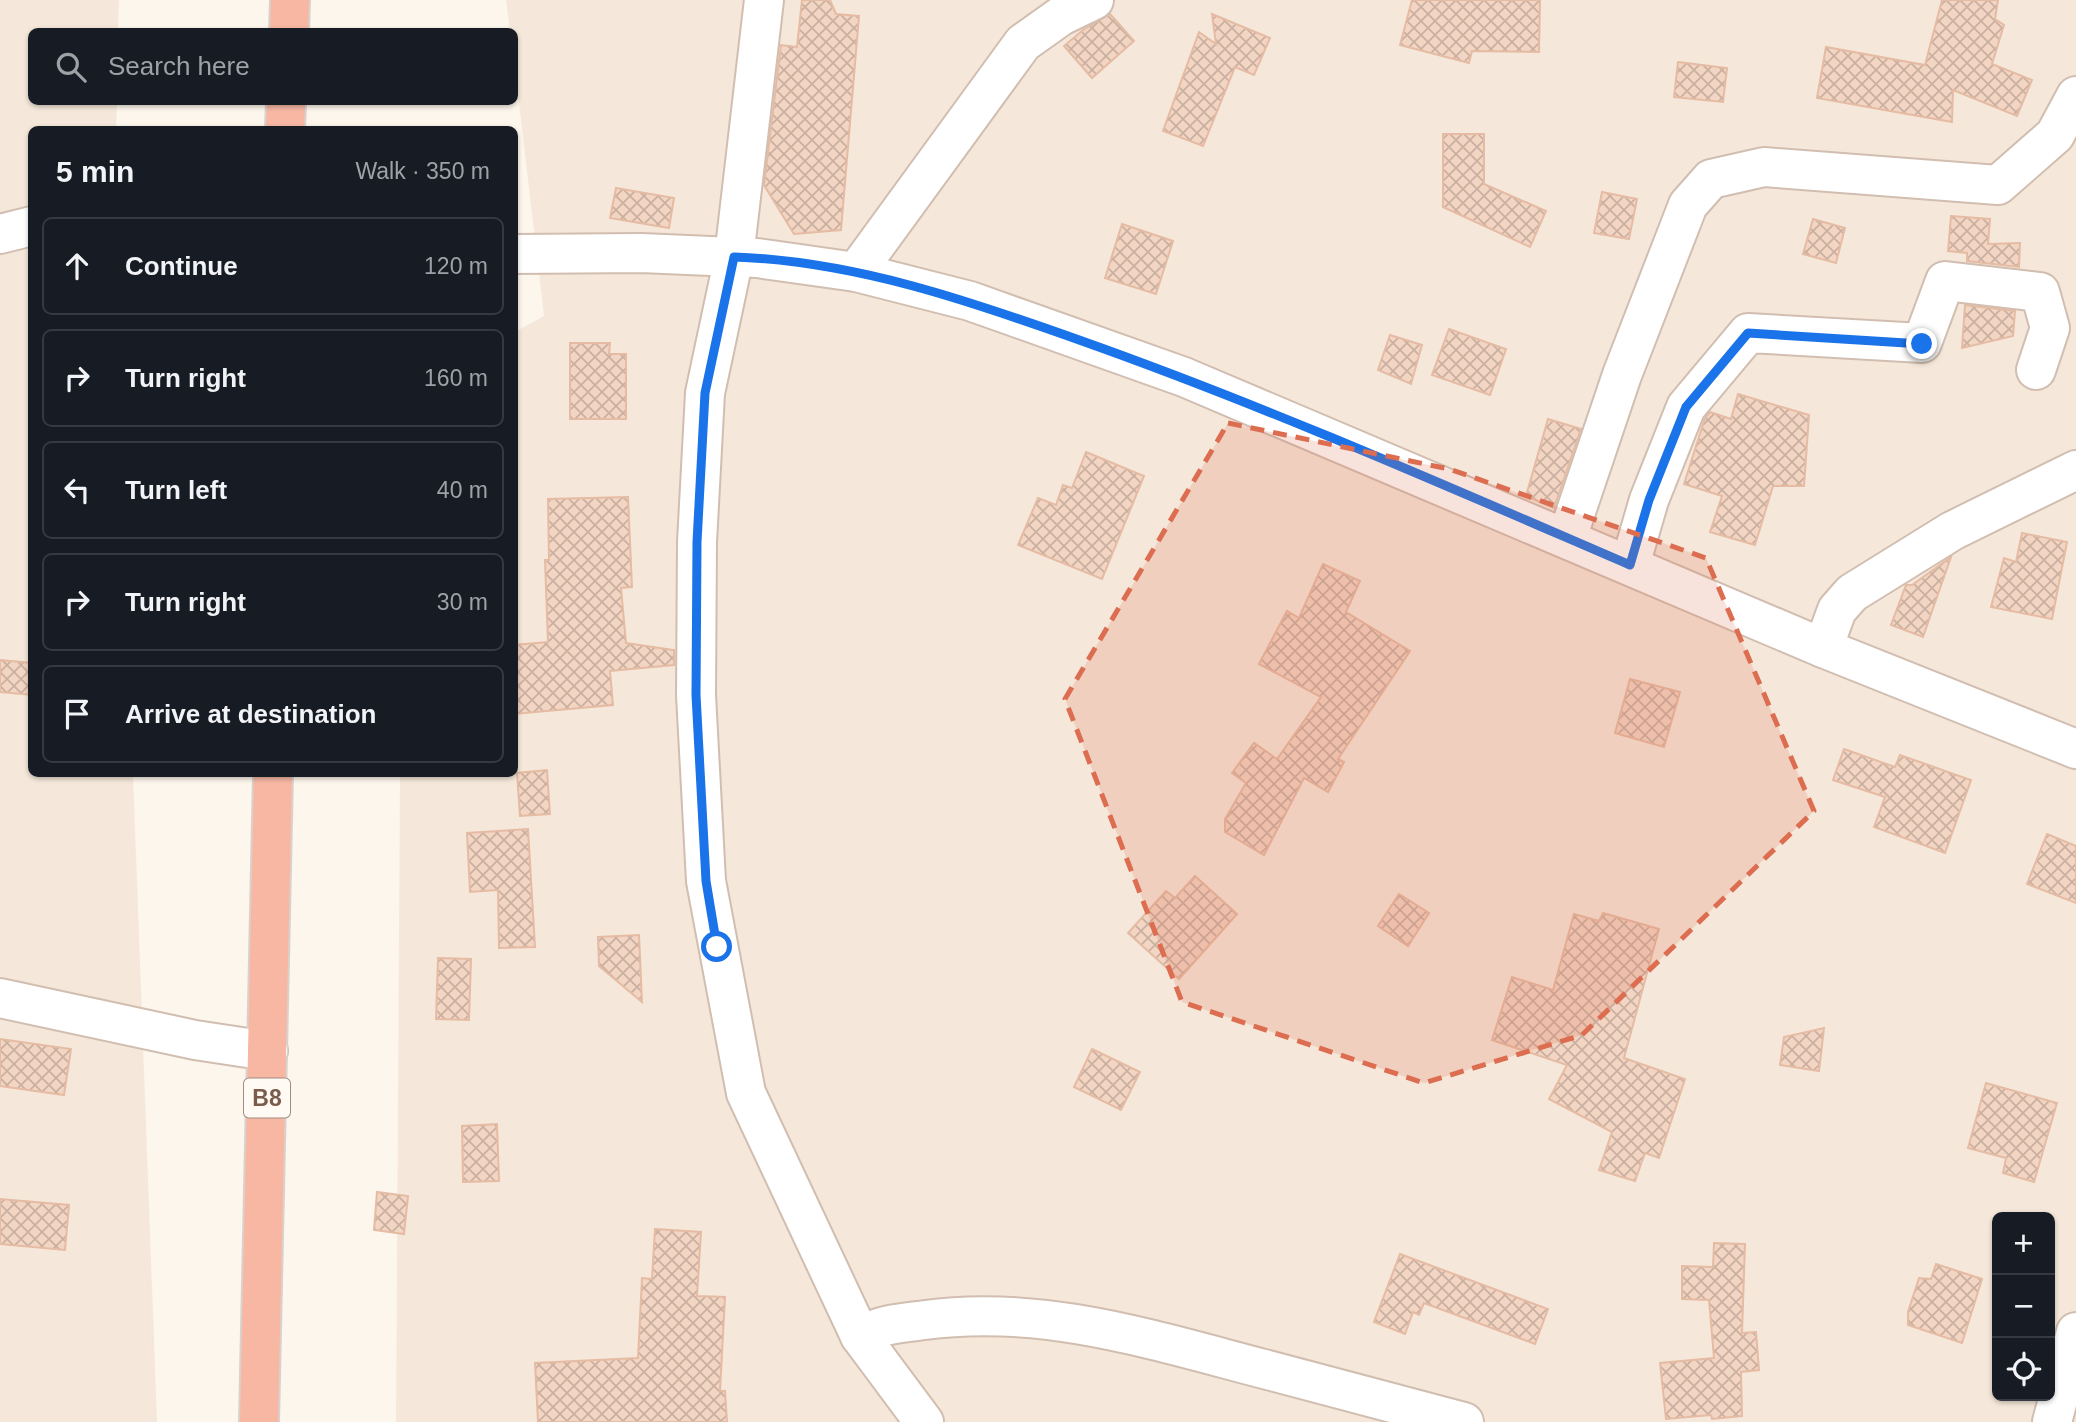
<!DOCTYPE html>
<meta charset="utf-8">
<style>
body{margin:0;font-family:Arial,sans-serif;background:#20242c;color:#f1f3f6}
.controls{position:absolute;right:21px;bottom:21px;display:grid;overflow:hidden;border-radius:10px;box-shadow:0 2px 5px #0004}
.controls button{width:63px;height:63px;display:grid;place-items:center;padding:0;border:0;border-bottom:2px solid #363941;background:#171b24;color:#f1f3f6;font:35px sans-serif}
.stop{position:absolute;width:21px;height:21px;margin:-16px;border:5px solid #1a73e8;border-radius:50%;background:#fff}
.stop.end{background:#1a73e8;border-color:#fff;box-shadow:0 2px 7px #0008}
.list{margin:0;padding:0;list-style:none}
h2{display:flex;justify-content:space-between;align-items:center;height:91px;margin:0;padding:0 28px;font-size:30px}
h2 small{font-size:23px;font-weight:400;color:#9ea1a6}
.list li{display:grid;grid-template-columns:46px 1fr auto;gap:21px;align-items:center;box-sizing:border-box;height:98px;margin:0 14px 14px;padding:0 14px;border:2px solid #363941;border-radius:10px}
.list b{display:block;font-size:26px;white-space:nowrap}
.list em{font-size:23px;font-style:normal;color:#9ea1a6}
.icon{flex:none;width:38px;height:38px;fill:none;stroke:currentColor;stroke-width:2;stroke-linecap:round;stroke-linejoin:round}
.map{position:relative;flex:none;width:2076px;height:1422px;overflow:hidden}
.search{position:absolute;background:#171b24;box-shadow:0 2px 5px #0004;left:28px;top:28px;width:490px;height:77px;display:flex;align-items:center;gap:18px;box-sizing:border-box;padding:0 24px;border-radius:10px;color:#9ea1a6;font-size:26px}
.panel{position:absolute;background:#171b24;box-shadow:0 2px 5px #0004;left:28px;top:126px;width:490px;height:651px;border-radius:10px}
.map>svg:first-child{display:block}
.residential{fill:#f5e8da;fill-rule:evenodd}
.building{fill:url(#building-cross-hatch);stroke:#e6bba3;stroke-width:2}
.lines{fill:none;stroke-linecap:round;stroke-linejoin:round}
.minor-casing{stroke:#d1beb0;stroke-width:42}
.highway-casing{stroke:#dad1cd;stroke-width:42}
.minor{stroke:#fff;stroke-width:38}
.highway{stroke:#f7b7a3;stroke-width:38}
.route{stroke:#1a73e8;stroke-width:9}
.marked{fill:#dc6d51;fill-opacity:0.2;stroke:#dc6d51;stroke-width:5;stroke-dasharray:14 9;stroke-linejoin:round}
.labels{text-anchor:middle;dominant-baseline:central;stroke-width:5;stroke-linejoin:round;paint-order:stroke}
.shield{fill:#fffaf3;stroke:#a28b7f;stroke-width:2}
.shield-label{font-size:23px;font-weight:bold;fill:#7a5c4d}
</style>
<div class="map">
<svg width="2076" height="1422" viewBox="0 0 2076 1422">
<defs>
<pattern id="building-cross-hatch" width="8" height="8" patternUnits="userSpaceOnUse" patternTransform="scale(1.75)"><rect width="8" height="8" fill="#f3d5c3"/><path d="M0 0l8 8M0 8l8-8" fill="none" stroke="#cab0a1"/></pattern>
</defs>
<rect width="100%" height="100%" fill="#fdf6ec"/>
<g class="residential">
<path d="M 0,0 L 119,0 L 118,31 L 32,32 L 32,102 L 117,102 L 116,129 L 32,130 L 32,774 L 133,774 L 157,1422 L 0,1422 Z"/>
<path d="M 506,0 L 2076,0 L 2076,1422 L 396,1422 L 400,774 L 514,774 L 515,332 L 544,316 L 515,69 L 514,32 L 510,31 ZM 1997,1217 L 2050,1217 L 2050,1396 L 1997,1396 Z"/>
</g>
<g class="building">
<path d="M 802,0 L 830,0 L 836,14 L 859,16 L 841,230 L 794,234 L 764,185 L 781,45 L 797,47 Z"/>
<path d="M 1412,0 L 1540,0 L 1539,52 L 1472,51 L 1469,63 L 1400,45 Z"/>
<path d="M 1942,0 L 1998,0 L 1995,19 L 2004,25 L 1992,64 L 2032,80 L 2017,116 L 1953,90 L 1952,122 L 1817,98 L 1826,47 L 1925,65 Z"/>
<path d="M 1110,14 L 1134,41 L 1092,78 L 1064,46 L 1083,30 Z"/>
<path d="M 1212,14 L 1270,38 L 1254,75 L 1235,67 L 1203,146 L 1163,131 L 1199,32 L 1216,44 Z"/>
<path d="M 1678,62 L 1727,68 L 1723,102 L 1674,97 Z"/>
<path d="M 1443,134 L 1484,134 L 1484,184 L 1546,211 L 1530,247 L 1443,207 Z"/>
<path d="M 616,188 L 674,198 L 669,228 L 610,218 Z"/>
<path d="M 1602,192 L 1637,199 L 1629,239 L 1594,233 Z"/>
<path d="M 1951,216 L 1990,219 L 1988,244 L 2020,243 L 2019,267 L 1967,261 L 1967,253 L 1948,251 Z"/>
<path d="M 1813,219 L 1845,228 L 1836,263 L 1803,254 Z"/>
<path d="M 1122,224 L 1173,241 L 1156,294 L 1105,278 Z"/>
<path d="M 1965,305 L 2015,311 L 2013,336 L 1962,348 Z"/>
<path d="M 1449,329 L 1506,349 L 1490,395 L 1432,375 Z"/>
<path d="M 1390,335 L 1422,345 L 1411,384 L 1378,370 Z"/>
<path d="M 570,343 L 610,343 L 609,354 L 626,354 L 626,419 L 570,419 Z"/>
<path d="M 1738,394 L 1809,415 L 1804,486 L 1773,486 L 1755,545 L 1710,532 L 1722,496 L 1684,484 L 1705,418 L 1710,412 L 1731,419 Z"/>
<path d="M 1548,419 L 1581,429 L 1554,508 L 1526,496 Z"/>
<path d="M 1086,452 L 1144,476 L 1102,579 L 1018,545 L 1038,498 L 1056,505 L 1063,485 L 1072,488 Z"/>
<path d="M 628,497 L 632,587 L 621,588 L 626,643 L 674,650 L 674,665 L 610,671 L 613,705 L 514,714 L 514,645 L 548,642 L 545,560 L 549,560 L 548,499 Z"/>
<path d="M 2022,533 L 2067,542 L 2052,619 L 1991,607 L 2004,558 L 2016,562 Z"/>
<path d="M 1951,557 L 1923,637 L 1891,625 L 1906,585 L 1912,585 Z"/>
<path d="M 1323,564 L 1360,581 L 1346,612 L 1410,651 L 1338,759 L 1344,762 L 1328,792 L 1304,778 L 1264,855 L 1225,832 L 1225,819 L 1246,783 L 1232,773 L 1254,743 L 1277,759 L 1321,697 L 1259,664 L 1287,611 L 1299,618 Z"/>
<path d="M 0,660 L 32,663 L 32,695 L 0,692 Z"/>
<path d="M 1630,679 L 1680,692 L 1664,747 L 1615,733 Z"/>
<path d="M 1844,749 L 1895,767 L 1900,755 L 1971,780 L 1945,853 L 1874,827 L 1885,797 L 1833,780 Z"/>
<path d="M 547,770 L 550,814 L 520,816 L 517,773 Z"/>
<path d="M 528,829 L 535,947 L 499,948 L 498,890 L 470,892 L 467,833 Z"/>
<path d="M 2047,834 L 2076,846 L 2076,903 L 2027,884 Z"/>
<path d="M 1195,876 L 1237,914 L 1179,979 L 1128,933 L 1166,891 L 1175,898 Z"/>
<path d="M 1399,894 L 1429,913 L 1408,946 L 1378,926 Z"/>
<path d="M 1603,913 L 1659,929 L 1624,1058 L 1685,1079 L 1659,1158 L 1645,1153 L 1635,1181 L 1599,1170 L 1612,1132 L 1549,1099 L 1567,1065 L 1492,1040 L 1512,977 L 1553,990 L 1574,914 L 1599,921 Z"/>
<path d="M 639,935 L 642,1002 L 599,966 L 598,937 Z"/>
<path d="M 438,958 L 471,959 L 469,1020 L 436,1019 Z"/>
<path d="M 1824,1028 L 1819,1071 L 1780,1065 L 1784,1037 Z"/>
<path d="M 0,1039 L 71,1049 L 64,1095 L 0,1086 Z"/>
<path d="M 1092,1049 L 1140,1072 L 1121,1110 L 1074,1087 Z"/>
<path d="M 1986,1083 L 2057,1103 L 2034,1182 L 2003,1173 L 2006,1158 L 1968,1148 Z"/>
<path d="M 497,1124 L 499,1181 L 463,1182 L 462,1126 Z"/>
<path d="M 377,1192 L 408,1196 L 404,1234 L 374,1230 Z"/>
<path d="M 0,1199 L 69,1205 L 65,1250 L 0,1244 Z"/>
<path d="M 655,1229 L 701,1232 L 697,1296 L 725,1297 L 720,1391 L 725,1391 L 727,1422 L 538,1422 L 535,1363 L 638,1358 L 642,1278 L 652,1279 Z"/>
<path d="M 1714,1243 L 1745,1244 L 1742,1333 L 1756,1332 L 1759,1370 L 1741,1372 L 1742,1416 L 1712,1419 L 1711,1415 L 1666,1419 L 1660,1363 L 1714,1358 L 1709,1300 L 1682,1299 L 1682,1266 L 1713,1267 Z"/>
<path d="M 1400,1254 L 1548,1309 L 1535,1344 L 1424,1303 L 1419,1315 L 1413,1312 L 1405,1334 L 1374,1322 Z"/>
<path d="M 1936,1264 L 1982,1279 L 1962,1343 L 1908,1325 L 1908,1312 L 1919,1278 L 1931,1279 Z"/>
</g>
<g class="lines">
<g class="minor-casing">
<g id="minor">
<path d="M 764,0 L 734,257 L 705,393 L 697,542 L 696,695 L 706,881 L 746,1093 L 860,1336 L 924,1422"/>
<path d="M 0,234 L 32,226"/>
<path d="M 514,254 L 641,253 L 757,258 L 856,272 L 970,301 L 1184,377 L 1823,648 L 2076,749"/>
<path d="M 856,272 L 1023,43 L 1061,16 L 1094,0"/>
<path d="M 1567,538 L 1622,375 L 1688,205 L 1711,179 L 1764,167 L 1998,185 L 2055,135 L 2076,96"/>
<path d="M 1630,565 L 1649,500 L 1686,407 L 1748,333 L 1922,343 L 1945,281 L 2040,292 L 2050,328 L 2036,370"/>
<path d="M 1823,648 L 1837,610 L 1852,593 L 1952,531 L 2076,470"/>
<path d="M 0,998 L 195,1040 L 268,1051"/>
<path d="M 860,1336 C 881,1324 901,1323 925,1320 C 1041,1304 1153,1340 1264,1369 C 1330,1387 1397,1404 1464,1422"/>
<path d="M 2052,1422 L 2076,1332"/>
</g>
</g>
<g class="highway-casing">
<g id="highway">
<path d="M 289,32 L 290,0"/>
<path d="M 285,130 L 286,102"/>
<path d="M 259,1422 L 273,774"/>
</g>
</g>
<use href="#minor" class="minor"/>
<use href="#highway" class="highway"/>
</g>
<g class="lines">
<path class="route" d="M 717,947 L 706,881 L 696,695 L 697,542 L 705,393 L 734,257 C 854,261 970,301 1082,341 C 1268,407 1449,487 1630,565 L 1649,500 L 1686,407 L 1748,333 L 1922,344"/>
</g>
<path class="marked" d="M 1228,423 L 1449,469 L 1706,558 L 1814,811 L 1582,1035 L 1424,1083 L 1182,1002 L 1065,699 Z"/>
<g class="labels">
<rect class="shield" x="244" y="1078.5" width="46" height="39" rx="5"/>
<g class="shield-label">
<text x="267" y="1098">B8</text>
</g>
</g>
</svg>
<div class="controls">
<button>+</button>
<button>−</button>
<button><svg class="icon" aria-label="locate" viewBox="0 0 24 24"><circle cx="12" cy="12" r="6"/><path d="M12 2v4M12 18v4M2 12h4M18 12h4"/></svg></button>
</div>
<div class="stop" style="left:717px;top:947px"></div>
<div class="stop end" style="left:1922px;top:344px"></div>
<div class="search"><svg class="icon" aria-label="search" viewBox="0 0 24 24"><circle cx="10" cy="10" r="6"/><path d="M15 15l6 6"/></svg>Search here</div>
<section class="panel">
<h2>5 min<small>Walk · 350 m</small></h2>
<ul class="list">
<li><svg class="icon" aria-label="ahead" viewBox="0 0 24 24"><path d="M12 20V5M6 11l6-6 6 6"/></svg><div><b>Continue</b></div><em>120 m</em></li>
<li><svg class="icon" aria-label="right" viewBox="0 0 24 24"><path d="M7 20v-9h11M14 6l5 5-5 5"/></svg><div><b>Turn right</b></div><em>160 m</em></li>
<li><svg class="icon" aria-label="left" viewBox="0 0 24 24"><path d="M17 20v-9H6M10 6l-5 5 5 5"/></svg><div><b>Turn left</b></div><em>40 m</em></li>
<li><svg class="icon" aria-label="right" viewBox="0 0 24 24"><path d="M7 20v-9h11M14 6l5 5-5 5"/></svg><div><b>Turn right</b></div><em>30 m</em></li>
<li><svg class="icon" aria-label="arrive" viewBox="0 0 24 24"><path d="M6 21V4h12l-3 4 3 4H6"/></svg><div><b>Arrive at destination</b></div></li>
</ul>
</section>
</div>
